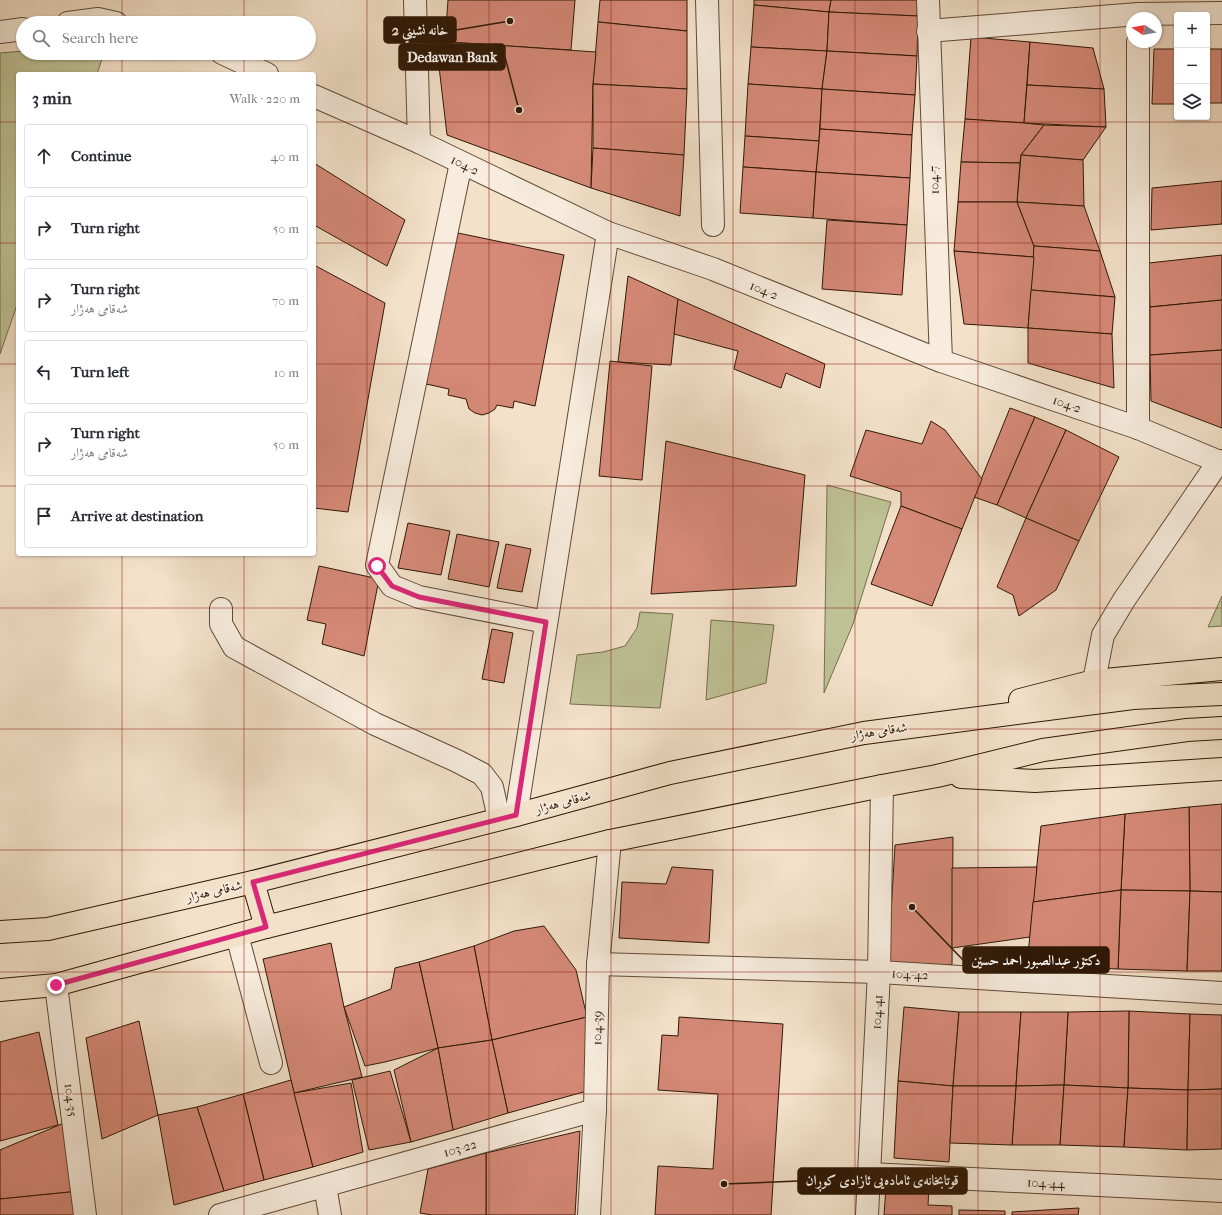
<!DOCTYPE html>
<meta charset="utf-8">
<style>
body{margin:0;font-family:"IM FELL French Canon",Amiri,serif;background:#f7f7f7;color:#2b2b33}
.controls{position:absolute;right:12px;top:12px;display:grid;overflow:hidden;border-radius:4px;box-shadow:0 1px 3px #0004}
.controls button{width:36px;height:36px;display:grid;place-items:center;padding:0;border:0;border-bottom:1px solid #e1e1e2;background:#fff;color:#2b2b33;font:20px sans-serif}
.compass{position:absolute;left:1126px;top:12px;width:36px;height:36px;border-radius:50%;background:#fff;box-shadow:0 1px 3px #0004;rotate:281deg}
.stop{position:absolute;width:12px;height:12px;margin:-9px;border:3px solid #db2777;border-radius:50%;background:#fff}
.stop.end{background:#db2777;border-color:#fff;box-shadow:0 1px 4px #0008}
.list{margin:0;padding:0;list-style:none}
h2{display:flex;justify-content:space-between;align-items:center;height:52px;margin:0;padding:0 16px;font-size:17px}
h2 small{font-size:13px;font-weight:400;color:#7c7c81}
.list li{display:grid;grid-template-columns:26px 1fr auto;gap:12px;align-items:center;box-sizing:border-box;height:64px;margin:0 8px 8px;padding:0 8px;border:1px solid #e1e1e2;border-radius:4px}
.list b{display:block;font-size:15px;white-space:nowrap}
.list p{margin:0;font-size:13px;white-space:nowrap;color:#7c7c81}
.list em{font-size:13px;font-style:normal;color:#7c7c81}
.icon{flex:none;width:22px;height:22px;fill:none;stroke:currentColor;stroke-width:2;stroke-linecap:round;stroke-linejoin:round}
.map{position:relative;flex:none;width:1222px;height:1215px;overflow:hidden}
.search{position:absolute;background:#fff;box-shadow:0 1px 3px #0004;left:16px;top:16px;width:300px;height:44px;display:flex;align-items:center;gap:10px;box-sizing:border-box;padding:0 14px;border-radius:22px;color:#7c7c81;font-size:15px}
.panel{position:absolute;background:#fff;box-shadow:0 1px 3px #0004;left:16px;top:72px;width:300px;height:484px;border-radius:4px}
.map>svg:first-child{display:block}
.green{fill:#bec294;stroke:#766d4d}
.building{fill:#d58977;stroke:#2f1806}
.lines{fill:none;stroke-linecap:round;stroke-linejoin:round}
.minor-casing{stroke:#604a37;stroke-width:24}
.major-casing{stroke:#2f1806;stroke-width:24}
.minor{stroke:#f7ecdd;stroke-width:22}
.major{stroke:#f3e1ca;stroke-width:22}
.route{stroke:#db2777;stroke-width:5}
.grid{fill:none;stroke:#8f2418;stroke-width:1;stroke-opacity:0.55}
.labels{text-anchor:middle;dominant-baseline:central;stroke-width:3.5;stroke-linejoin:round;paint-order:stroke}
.street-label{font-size:13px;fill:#2f1806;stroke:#f7ecdd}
.leader{fill:none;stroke:#2f1806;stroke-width:1.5}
.callout-dot{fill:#2f1806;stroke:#f7ecdd;stroke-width:1.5}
.callout{fill:#2f1806;stroke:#2f1806;stroke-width:1.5}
.callout-label{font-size:14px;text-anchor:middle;font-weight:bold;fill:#fff}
</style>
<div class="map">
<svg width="1222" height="1215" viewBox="0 0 1222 1215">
<rect width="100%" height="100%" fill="#f3e1ca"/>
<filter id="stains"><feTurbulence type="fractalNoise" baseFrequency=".005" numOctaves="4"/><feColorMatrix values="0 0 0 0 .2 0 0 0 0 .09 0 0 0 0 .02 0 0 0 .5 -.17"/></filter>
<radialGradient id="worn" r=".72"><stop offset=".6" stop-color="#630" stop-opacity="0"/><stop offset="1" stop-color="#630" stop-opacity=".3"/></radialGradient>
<g class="green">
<path d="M 23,51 L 23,53 L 104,53 L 97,74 L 18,74 L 18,302 L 0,354 L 0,53 Z"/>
<path d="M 827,485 L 891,502 L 853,624 L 824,693 Z"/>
<path d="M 1222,596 L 1222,626 L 1208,627 Z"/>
<path d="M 640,612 L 673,614 L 660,708 L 570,704 L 577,655 L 603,652 L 625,646 L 637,628 Z"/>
<path d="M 711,620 L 774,625 L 766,683 L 706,700 Z"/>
</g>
<g class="building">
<path d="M 448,0 L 575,0 L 571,50 L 445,42 Z"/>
<path d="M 600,0 L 687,0 L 687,31 L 598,22 Z"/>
<path d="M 754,0 L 831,0 L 829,12 L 754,5 Z"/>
<path d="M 831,0 L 918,0 L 918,16 L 829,12 Z"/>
<path d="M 754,5 L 829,12 L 827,51 L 751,47 Z"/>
<path d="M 829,12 L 918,16 L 917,56 L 827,51 Z"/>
<path d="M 598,22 L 687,31 L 687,89 L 593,84 Z"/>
<path d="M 971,37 L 1030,42 L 1024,123 L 965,119 Z"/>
<path d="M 436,41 L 596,52 L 593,84 L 591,188 L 447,135 Z"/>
<path d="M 1030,42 L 1093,48 L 1104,89 L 1027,85 Z"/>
<path d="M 751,47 L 827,51 L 822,89 L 748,84 Z"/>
<path d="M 1154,49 L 1177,49 L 1177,104 L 1152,104 Z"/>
<rect x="1207" y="49" width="15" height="54"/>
<path d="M 827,51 L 917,56 L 915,95 L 822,89 Z"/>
<path d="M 593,84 L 687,89 L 684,155 L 593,148 Z"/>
<path d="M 748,84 L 822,89 L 819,141 L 745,136 Z"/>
<path d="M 1027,85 L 1104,89 L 1106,127 L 1024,123 Z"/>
<path d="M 822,89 L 915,95 L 912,135 L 820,129 Z"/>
<path d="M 965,119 L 1024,123 L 1044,125 L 1021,155 L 1020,163 L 961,162 Z"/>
<path d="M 1044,125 L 1106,127 L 1083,160 L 1021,155 Z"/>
<path d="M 820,129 L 912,135 L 910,178 L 816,172 Z"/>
<path d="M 745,136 L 819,141 L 816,172 L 743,167 Z"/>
<path d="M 593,148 L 684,155 L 680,216 L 591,188 Z"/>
<path d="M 1021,155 L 1083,160 L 1084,206 L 1017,202 Z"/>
<path d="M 961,162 L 1020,163 L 1017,202 L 958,202 Z"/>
<path d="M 314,163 L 405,220 L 387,266 L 314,225 Z"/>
<path d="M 743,167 L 816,172 L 813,218 L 740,213 Z"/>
<path d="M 816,172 L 910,178 L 907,225 L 813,218 Z"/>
<path d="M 1222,181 L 1222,224 L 1151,230 L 1152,188 Z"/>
<path d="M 958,202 L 1017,202 L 1034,246 L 1034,257 L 954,251 Z"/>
<path d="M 1017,202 L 1084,206 L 1100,251 L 1034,246 Z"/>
<path d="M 827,220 L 907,225 L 902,295 L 822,289 Z"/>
<path d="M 458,233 L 564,255 L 535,406 L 514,401 L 513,408 L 497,405 L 495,409 L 489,413 L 482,415 L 475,413 L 469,409 L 466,399 L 448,395 L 449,389 L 417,382 L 442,260 L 452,262 Z"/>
<path d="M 1034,246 L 1100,251 L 1115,297 L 1031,290 Z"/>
<path d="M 954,251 L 1034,257 L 1028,328 L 964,324 Z"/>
<path d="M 1222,255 L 1222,300 L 1150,307 L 1149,263 Z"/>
<path d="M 314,265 L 385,303 L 348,512 L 314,508 Z"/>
<path d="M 628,276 L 678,299 L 671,365 L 618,362 Z"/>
<path d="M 1031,290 L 1115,297 L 1112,334 L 1028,328 Z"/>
<path d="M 678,299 L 825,364 L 820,388 L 786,373 L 781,388 L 734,369 L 738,351 L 674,334 Z"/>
<path d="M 1222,300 L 1222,350 L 1150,355 L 1150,307 Z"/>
<path d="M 1028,328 L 1112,334 L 1114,388 L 1028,363 Z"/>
<path d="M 1222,350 L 1222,428 L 1151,401 L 1150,355 Z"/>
<path d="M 610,361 L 652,366 L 642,480 L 599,476 Z"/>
<path d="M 1010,408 L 1035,417 L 997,505 L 974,497 Z"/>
<path d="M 1035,417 L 1066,430 L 1026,518 L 997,505 Z"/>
<path d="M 931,421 L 945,430 L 982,479 L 962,529 L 901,506 L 901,492 L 850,476 L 866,430 L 922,444 Z"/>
<path d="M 1066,430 L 1119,457 L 1079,541 L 1026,518 Z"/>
<path d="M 666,441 L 805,475 L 796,586 L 651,594 Z"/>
<path d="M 901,506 L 962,529 L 932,606 L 871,584 Z"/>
<path d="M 1026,518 L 1079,541 L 1056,590 L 1019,616 L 1013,595 L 997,587 Z"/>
<path d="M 408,523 L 450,531 L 441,575 L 398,568 Z"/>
<path d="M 457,534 L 499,542 L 489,587 L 448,579 Z"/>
<path d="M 506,544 L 531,549 L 522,592 L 497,588 Z"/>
<path d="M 319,566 L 379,579 L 364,656 L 322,644 L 326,624 L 307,620 Z"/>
<path d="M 492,629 L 513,633 L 504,683 L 482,679 Z"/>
<path d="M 1222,804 L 1222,892 L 1190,891 L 1189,807 Z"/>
<path d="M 1189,807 L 1190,891 L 1121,890 L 1125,814 Z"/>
<path d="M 1125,814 L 1121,890 L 1033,902 L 1041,826 Z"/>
<path d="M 953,837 L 952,965 L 888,963 L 895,845 Z"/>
<path d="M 672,867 L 713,870 L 709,943 L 619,938 L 622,882 L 666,884 Z"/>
<path d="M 1037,867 L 1030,937 L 952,948 L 952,868 Z"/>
<path d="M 1121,890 L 1190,891 L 1187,971 L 1118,969 Z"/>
<path d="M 1121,890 L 1118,969 L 1027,966 L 1033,902 Z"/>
<path d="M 1190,891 L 1222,892 L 1222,971 L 1187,971 Z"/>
<path d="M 544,926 L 576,970 L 587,1017 L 492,1040 L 474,946 L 514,931 Z"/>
<path d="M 331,943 L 344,1007 L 362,1077 L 294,1093 L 263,959 Z"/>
<path d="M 474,946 L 492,1040 L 438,1048 L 419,962 Z"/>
<path d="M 419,962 L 438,1048 L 385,1062 L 365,1066 L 344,1007 L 391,989 L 395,968 Z"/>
<path d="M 904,1007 L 959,1012 L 953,1086 L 898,1081 Z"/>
<path d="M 1129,1011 L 1190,1014 L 1188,1090 L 1128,1088 Z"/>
<path d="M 1129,1011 L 1128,1088 L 1064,1085 L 1068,1012 Z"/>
<path d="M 959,1012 L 1021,1012 L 1016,1086 L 953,1086 Z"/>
<path d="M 1021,1012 L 1068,1012 L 1064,1085 L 1016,1086 Z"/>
<path d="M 1190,1014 L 1222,1015 L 1222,1089 L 1188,1090 Z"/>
<path d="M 587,1017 L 587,1091 L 508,1113 L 492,1040 Z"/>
<path d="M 679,1017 L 783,1024 L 771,1215 L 655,1215 L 658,1166 L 713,1169 L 718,1094 L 658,1090 L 662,1035 L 678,1036 Z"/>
<path d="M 139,1021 L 158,1115 L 102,1139 L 86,1038 Z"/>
<path d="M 39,1032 L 58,1125 L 0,1141 L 0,1042 Z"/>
<path d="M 492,1040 L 508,1113 L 453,1130 L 438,1048 Z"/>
<path d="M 438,1048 L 453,1130 L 411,1142 L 394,1070 Z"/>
<path d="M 390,1071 L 411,1142 L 369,1150 L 352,1080 Z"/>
<path d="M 291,1080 L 313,1167 L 264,1180 L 243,1094 Z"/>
<path d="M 898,1081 L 953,1086 L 949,1162 L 894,1158 Z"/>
<path d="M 351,1083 L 363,1152 L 313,1167 L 294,1093 Z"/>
<path d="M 1064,1085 L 1060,1145 L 1012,1145 L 1016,1086 Z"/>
<path d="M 1064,1085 L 1128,1088 L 1124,1147 L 1060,1145 Z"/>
<path d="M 953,1086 L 1016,1086 L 1012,1145 L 950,1143 Z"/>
<path d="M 1128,1088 L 1188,1090 L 1187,1150 L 1124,1147 Z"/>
<path d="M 1222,1089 L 1222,1149 L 1187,1150 L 1188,1090 Z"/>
<path d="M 243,1094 L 264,1180 L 224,1191 L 197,1107 Z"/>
<path d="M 197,1107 L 224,1191 L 174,1205 L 158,1115 Z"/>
<path d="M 71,1120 L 80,1191 L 0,1199 L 0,1150 Z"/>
<path d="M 580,1131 L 575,1215 L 486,1215 L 486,1153 Z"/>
<path d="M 486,1153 L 486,1215 L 432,1215 L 420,1213 L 428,1169 Z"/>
<path d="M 929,1186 L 928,1205 L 952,1206 L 952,1215 L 884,1215 L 886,1188 Z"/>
<path d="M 80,1191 L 83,1215 L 0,1215 L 0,1199 Z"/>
<path d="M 1079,1208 L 1078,1215 L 1012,1215 L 1012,1212 Z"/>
<path d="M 959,1210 L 1005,1211 L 1005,1215 L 959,1215 Z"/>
</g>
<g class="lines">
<g class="minor-casing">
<g id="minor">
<path d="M 415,0 L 419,142"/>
<path d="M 707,0 L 713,225"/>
<path d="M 928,0 L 941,361"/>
<path d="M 68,23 L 98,19 L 116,23"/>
<path d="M 928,31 L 1138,14 L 1222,13"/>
<path d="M 0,32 L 23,29"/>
<path d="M 222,53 L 267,74"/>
<path d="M 314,96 L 419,142 L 608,233 L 713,269 L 941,361 L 1138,428 L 1222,463"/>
<path d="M 461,163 L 377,565 L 392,586 L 419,597 L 546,622"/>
<path d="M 1138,428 L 1138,42"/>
<path d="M 221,609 L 221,624 L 234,647 L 375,724 L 457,761 L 482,774 L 492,787 L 499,819"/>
<path d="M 1094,681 L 1103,635 L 1124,600 L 1219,461"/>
<path d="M 516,815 L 608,233"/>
<path d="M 237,935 L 271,1063"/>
<path d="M 598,964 L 879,972 L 1222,993"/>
<path d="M 56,985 L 85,1215"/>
<path d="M 869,1174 L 1222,1191"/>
<path d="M 325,1186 L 330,1215"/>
<path d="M 220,1215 L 595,1110"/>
<path d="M 589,1215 L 595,1110 L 598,964 L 610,841"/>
<path d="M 867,1215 L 879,972 L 882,786"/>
</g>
</g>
<g class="major-casing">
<g id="major">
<path d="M 1020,700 L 1094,681 L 1222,669"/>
<path d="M 961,777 L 1035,781 L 1222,769"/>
<path d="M 253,882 L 266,927"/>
<path d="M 0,932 L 48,929 L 253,882 L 516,815 L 670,773 L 864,733 L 1133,698 L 1222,694"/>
<path d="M 0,990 L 56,985 L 266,927 L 610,841 L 882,786 L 937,776 L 1043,750 L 1187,730 L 1222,728"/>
</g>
</g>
<use href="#minor" class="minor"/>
<use href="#major" class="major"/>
</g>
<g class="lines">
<path class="route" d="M 56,985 L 266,927 L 253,882 L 516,815 L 546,622 L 419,597 L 392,586 L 377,566"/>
</g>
<path class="grid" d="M 122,0 L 122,23M 244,0 L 244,23M 367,0 L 367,1215M 489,0 L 489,1215M 611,0 L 611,1215M 733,0 L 733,1215M 855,0 L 855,1215M 978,0 L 978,1215M 1100,0 L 1100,1215M 122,53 L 122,74M 244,53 L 244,74M 0,122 L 18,122M 314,122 L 1222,122M 0,243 L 18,243M 314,243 L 1222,243M 0,364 L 18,364M 314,364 L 1222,364M 0,486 L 18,486M 314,486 L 1222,486M 122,554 L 122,1215M 244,554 L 244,1215M 0,608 L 1222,608M 0,729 L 1222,729M 0,850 L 1222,850M 0,972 L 1222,972M 0,1094 L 1222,1094"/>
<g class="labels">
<g class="street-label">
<text transform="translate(465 165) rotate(26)">104-2</text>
<text transform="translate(934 180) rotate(-92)">104-7</text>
<text transform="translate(764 290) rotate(22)">104-2</text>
<text transform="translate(1067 404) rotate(19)">104-2</text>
<text transform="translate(879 731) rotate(-9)">شەقامی هەژار</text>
<text transform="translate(563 802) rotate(-15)">شەقامی هەژار</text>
<text transform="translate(214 891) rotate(-13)">شەقامی هەژار</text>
<text transform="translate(910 974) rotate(3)">104-42</text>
<text transform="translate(877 1012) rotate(-87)">104-41</text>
<text transform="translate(597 1028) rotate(-89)">104-39</text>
<text transform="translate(71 1100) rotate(83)">104-35</text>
<text transform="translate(460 1148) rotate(-16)">103-22</text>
<text transform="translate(1046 1183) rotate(3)">104-44</text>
</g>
</g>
<path class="leader" d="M510 21L456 30M519 110L505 57M912 907L963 960M724 1184L798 1181"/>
<g class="callout-dot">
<circle cx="510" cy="21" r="4"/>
<circle cx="519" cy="110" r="4"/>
<circle cx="912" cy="907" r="4"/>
<circle cx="724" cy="1184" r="4"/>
</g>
<g class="callout">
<rect x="384" y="17" width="72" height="26" rx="4"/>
<rect x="399" y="44" width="106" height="26" rx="4"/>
<rect x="963" y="947" width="146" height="26" rx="4"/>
<rect x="798" y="1168" width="169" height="26" rx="4"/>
</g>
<g class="callout-label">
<text x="420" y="35">خانه نشيني 2</text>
<text x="452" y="62">Dedawan Bank</text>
<text x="1036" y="965">دکتۆر عبدالصبور احمد حسێن</text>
<text x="882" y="1185">قوتابخانەی ئامادەیی ئازادی کوڕان</text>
</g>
<rect width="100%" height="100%" filter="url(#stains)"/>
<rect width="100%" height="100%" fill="url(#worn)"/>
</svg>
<div class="controls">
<button>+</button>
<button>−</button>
<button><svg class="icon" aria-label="layers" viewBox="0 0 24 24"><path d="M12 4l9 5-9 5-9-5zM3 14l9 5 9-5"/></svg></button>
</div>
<svg class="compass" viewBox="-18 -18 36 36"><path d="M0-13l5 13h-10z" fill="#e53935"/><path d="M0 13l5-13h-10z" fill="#7c7c81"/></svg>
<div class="stop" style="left:377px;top:566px"></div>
<div class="stop end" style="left:56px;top:985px"></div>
<div class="search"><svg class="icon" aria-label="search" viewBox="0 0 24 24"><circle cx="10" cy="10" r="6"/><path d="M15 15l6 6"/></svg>Search here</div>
<section class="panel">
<h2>3 min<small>Walk · 220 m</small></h2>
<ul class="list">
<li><svg class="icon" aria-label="ahead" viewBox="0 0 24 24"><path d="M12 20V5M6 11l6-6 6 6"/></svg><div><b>Continue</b></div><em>40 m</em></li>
<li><svg class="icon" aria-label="right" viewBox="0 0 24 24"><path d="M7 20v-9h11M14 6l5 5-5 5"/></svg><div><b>Turn right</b></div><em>50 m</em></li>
<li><svg class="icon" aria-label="right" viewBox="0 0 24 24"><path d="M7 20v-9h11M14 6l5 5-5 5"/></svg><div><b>Turn right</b><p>شەقامی هەژار</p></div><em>70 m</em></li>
<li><svg class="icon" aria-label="left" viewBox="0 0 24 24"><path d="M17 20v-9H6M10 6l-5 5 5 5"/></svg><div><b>Turn left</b></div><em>10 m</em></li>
<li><svg class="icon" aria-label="right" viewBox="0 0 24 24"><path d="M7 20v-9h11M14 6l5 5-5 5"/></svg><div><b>Turn right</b><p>شەقامی هەژار</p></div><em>50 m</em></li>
<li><svg class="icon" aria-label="arrive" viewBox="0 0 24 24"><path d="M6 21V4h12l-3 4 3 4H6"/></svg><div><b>Arrive at destination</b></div></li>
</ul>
</section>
</div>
